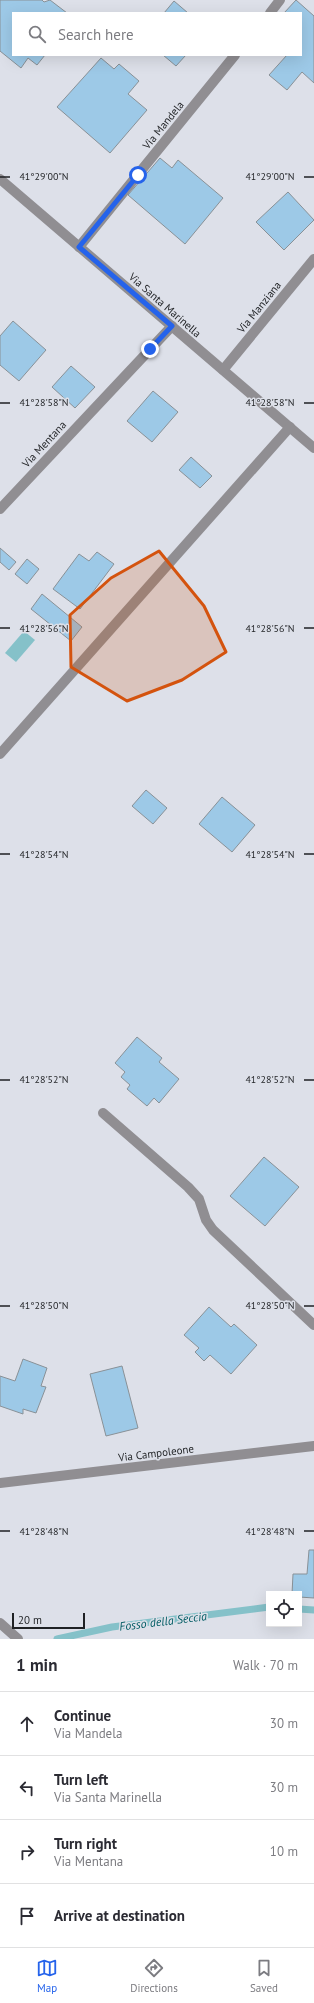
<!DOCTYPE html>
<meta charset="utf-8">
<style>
body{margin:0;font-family:"PT Sans",sans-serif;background:#f2f2f3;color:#2b2b33}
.controls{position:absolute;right:12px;bottom:12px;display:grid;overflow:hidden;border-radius:0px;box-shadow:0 4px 16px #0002}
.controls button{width:36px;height:36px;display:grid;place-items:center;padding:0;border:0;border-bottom:1px solid #e1e1e2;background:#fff;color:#2b2b33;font:20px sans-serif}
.scale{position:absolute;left:12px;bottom:10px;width:73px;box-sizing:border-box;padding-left:4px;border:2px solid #1f2124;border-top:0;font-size:11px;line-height:14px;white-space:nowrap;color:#1f2124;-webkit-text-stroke:3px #dde0e9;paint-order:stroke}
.stop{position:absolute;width:12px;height:12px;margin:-9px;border:3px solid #2563eb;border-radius:50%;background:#fff}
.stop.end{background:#2563eb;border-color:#fff;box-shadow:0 1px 4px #0008}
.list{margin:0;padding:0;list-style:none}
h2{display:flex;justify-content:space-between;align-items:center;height:52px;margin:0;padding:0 16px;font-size:17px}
h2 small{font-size:13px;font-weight:400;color:#7c7c81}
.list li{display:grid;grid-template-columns:26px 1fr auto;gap:12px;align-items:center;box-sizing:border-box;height:64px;padding:0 16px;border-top:1px solid #e1e1e2}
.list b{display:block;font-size:15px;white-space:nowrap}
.list p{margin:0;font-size:13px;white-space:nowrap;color:#7c7c81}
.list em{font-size:13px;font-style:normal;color:#7c7c81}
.icon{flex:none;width:22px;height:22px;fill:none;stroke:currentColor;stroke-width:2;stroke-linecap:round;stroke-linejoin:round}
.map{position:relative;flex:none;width:314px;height:1639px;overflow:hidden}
.search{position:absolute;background:#fff;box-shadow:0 4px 16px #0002;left:12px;right:12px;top:12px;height:44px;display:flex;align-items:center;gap:10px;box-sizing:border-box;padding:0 14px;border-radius:0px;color:#7c7c81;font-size:15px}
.sheet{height:308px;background:#fff}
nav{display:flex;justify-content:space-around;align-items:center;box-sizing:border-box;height:56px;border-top:1px solid #e1e1e2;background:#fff;font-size:11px;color:#7c7c81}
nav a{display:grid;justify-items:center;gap:2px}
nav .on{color:#2563eb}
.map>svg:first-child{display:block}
.water{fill:#85c1c9}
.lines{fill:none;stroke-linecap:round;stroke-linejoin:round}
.stream{stroke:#85c1c9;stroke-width:7}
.building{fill:#9dc9e7;stroke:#899197}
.minor{stroke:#908e92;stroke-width:10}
.route{stroke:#2563eb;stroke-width:5}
.marked{fill:#d4530e;fill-opacity:0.2;stroke:#d4530e;stroke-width:3;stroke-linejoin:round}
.ticks{fill:none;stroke:#1f2124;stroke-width:1.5}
.labels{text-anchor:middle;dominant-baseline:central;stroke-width:3;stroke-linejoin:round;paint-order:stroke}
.street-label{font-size:11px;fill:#1f2124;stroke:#dde0e9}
.water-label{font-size:12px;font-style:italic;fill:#005b63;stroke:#dde0e9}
.ticks-label{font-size:10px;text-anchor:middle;fill:#1f2124;stroke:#dde0e9;stroke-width:3;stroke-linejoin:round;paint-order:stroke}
</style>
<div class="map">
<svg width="314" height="1639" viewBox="0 0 314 1639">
<rect width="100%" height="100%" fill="#dde0e9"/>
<path class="water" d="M 24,631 L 35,640 L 16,662 L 5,653 Z"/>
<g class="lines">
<g class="stream">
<path d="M 299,1609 L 314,1610"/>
<path d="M 57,1639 L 112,1627 L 269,1607"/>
</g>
</g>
<g class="building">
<path d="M 0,0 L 42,0 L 44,2 L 50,0 L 67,13 L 13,13 L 13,55 L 45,55 L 37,65 L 28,58 L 21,68 L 0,51 Z"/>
<path d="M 296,0 L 314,16 L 314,83 L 302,72 L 287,90 L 269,75 L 287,55 L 301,55 L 301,13 L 284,13 Z"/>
<path d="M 174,1 L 188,13 L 164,13 Z"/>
<path d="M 163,55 L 186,55 L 176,66 Z"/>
<path d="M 101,58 L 114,69 L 119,64 L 139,81 L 128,94 L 147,110 L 110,153 L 57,107 Z"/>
<path d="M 160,158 L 172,168 L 178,160 L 223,198 L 185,244 L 128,195 Z"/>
<path d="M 288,192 L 314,220 L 284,250 L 256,222 Z"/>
<path d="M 13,321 L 46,350 L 19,381 L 0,365 L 0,336 Z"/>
<path d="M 71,366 L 95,387 L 75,408 L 52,387 Z"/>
<path d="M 153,391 L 178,412 L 152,442 L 127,421 Z"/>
<path d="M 191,457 L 212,476 L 200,488 L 179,470 Z"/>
<path d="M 0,548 L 16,562 L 9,570 L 0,562 Z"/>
<path d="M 97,552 L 114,564 L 80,609 L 53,589 L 79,554 L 89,561 Z"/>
<path d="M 27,559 L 39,569 L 27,584 L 15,574 Z"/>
<path d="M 42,594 L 82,627 L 71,641 L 31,609 Z"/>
<path d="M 146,790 L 167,808 L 153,824 L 132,806 Z"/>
<path d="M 222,797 L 255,825 L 232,852 L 199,824 Z"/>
<path d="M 137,1037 L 162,1058 L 159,1062 L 179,1079 L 159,1103 L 154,1098 L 147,1106 L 127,1089 L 130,1085 L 121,1077 L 125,1072 L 115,1063 Z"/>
<path d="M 264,1157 L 299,1187 L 265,1226 L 230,1196 Z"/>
<path d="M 209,1307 L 231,1327 L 234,1324 L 257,1345 L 231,1374 L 210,1355 L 204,1361 L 195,1352 L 199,1348 L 184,1335 Z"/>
<path d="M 23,1359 L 47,1368 L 41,1386 L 46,1387 L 36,1413 L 23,1409 L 23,1414 L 0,1406 L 0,1376 L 15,1381 Z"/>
<path d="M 122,1366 L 138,1428 L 106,1436 L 90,1374 Z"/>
<path d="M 309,1550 L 314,1550 L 314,1598 L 299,1597 L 299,1594 L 292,1594 L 293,1574 L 307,1574 Z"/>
</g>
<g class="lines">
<g class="minor">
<path d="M 270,13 L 280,0"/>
<path d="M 0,179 L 314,448"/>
<path d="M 79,247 L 235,55"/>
<path d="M 223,370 L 314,259"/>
<path d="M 0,509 L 172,326"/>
<path d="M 0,754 L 290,427"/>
<path d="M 103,1113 L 188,1187 L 199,1199 L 206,1220 L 213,1230 L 314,1325"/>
<path d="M 0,1483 L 314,1446"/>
<path d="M 0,1623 L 18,1639"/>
</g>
</g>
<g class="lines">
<path class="route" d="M 138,175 L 79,247 L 172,326 L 150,349"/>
</g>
<path class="marked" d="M 159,551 L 204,606 L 226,652 L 182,680 L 127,701 L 71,667 L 70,615 L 111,578 Z"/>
<path class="ticks" d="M 0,177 L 10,177M 304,177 L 314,177M 0,403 L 10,403M 304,403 L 314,403M 0,628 L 10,628M 304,628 L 314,628M 0,854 L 10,854M 304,854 L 314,854M 0,1080 L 10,1080M 304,1080 L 314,1080M 0,1306 L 10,1306M 304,1306 L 314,1306M 0,1531 L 10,1531M 304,1531 L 314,1531"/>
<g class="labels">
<g class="street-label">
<text transform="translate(163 125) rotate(-51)">Via Mandela</text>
<text transform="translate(165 305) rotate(41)">Via Santa Marinella</text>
<text transform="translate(259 307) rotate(-51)">Via Manziana</text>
<text transform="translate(44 444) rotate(-47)">Via Mentana</text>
<text transform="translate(156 1453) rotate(-7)">Via Campoleone</text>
</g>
<g class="water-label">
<text transform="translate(163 1621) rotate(-7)">Fosso della Seccia</text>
</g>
</g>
<g class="ticks-label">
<text x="44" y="180">41°29'00"N</text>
<text x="270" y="180">41°29'00"N</text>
<text x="44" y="406">41°28'58"N</text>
<text x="270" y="406">41°28'58"N</text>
<text x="44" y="632">41°28'56"N</text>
<text x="270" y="632">41°28'56"N</text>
<text x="44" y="858">41°28'54"N</text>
<text x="270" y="858">41°28'54"N</text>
<text x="44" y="1083">41°28'52"N</text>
<text x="270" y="1083">41°28'52"N</text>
<text x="44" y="1309">41°28'50"N</text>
<text x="270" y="1309">41°28'50"N</text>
<text x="44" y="1535">41°28'48"N</text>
<text x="270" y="1535">41°28'48"N</text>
</g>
</svg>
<div class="controls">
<button><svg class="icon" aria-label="locate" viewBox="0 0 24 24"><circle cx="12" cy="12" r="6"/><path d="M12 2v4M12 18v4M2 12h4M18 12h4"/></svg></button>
</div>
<div class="scale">20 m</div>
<div class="stop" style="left:138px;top:175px"></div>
<div class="stop end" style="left:150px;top:349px"></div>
<div class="search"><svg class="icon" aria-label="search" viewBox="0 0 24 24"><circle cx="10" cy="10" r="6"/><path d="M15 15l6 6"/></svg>Search here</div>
</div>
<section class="sheet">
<h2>1 min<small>Walk · 70 m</small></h2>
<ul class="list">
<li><svg class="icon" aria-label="ahead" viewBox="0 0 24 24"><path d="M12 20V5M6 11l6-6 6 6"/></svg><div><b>Continue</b><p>Via Mandela</p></div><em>30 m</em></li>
<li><svg class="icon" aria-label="left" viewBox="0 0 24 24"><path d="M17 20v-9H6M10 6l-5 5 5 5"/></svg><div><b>Turn left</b><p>Via Santa Marinella</p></div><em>30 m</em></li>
<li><svg class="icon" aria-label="right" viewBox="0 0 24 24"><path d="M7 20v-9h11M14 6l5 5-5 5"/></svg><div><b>Turn right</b><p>Via Mentana</p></div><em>10 m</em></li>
<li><svg class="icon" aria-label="arrive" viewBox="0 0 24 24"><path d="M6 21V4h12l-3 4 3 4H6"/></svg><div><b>Arrive at destination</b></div></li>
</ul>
</section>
<nav>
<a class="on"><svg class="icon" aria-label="map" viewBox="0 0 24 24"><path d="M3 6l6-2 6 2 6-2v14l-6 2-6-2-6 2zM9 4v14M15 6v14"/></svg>Map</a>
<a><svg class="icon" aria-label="directions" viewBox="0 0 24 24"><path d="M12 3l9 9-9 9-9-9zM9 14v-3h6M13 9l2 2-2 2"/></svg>Directions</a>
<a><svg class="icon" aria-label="saved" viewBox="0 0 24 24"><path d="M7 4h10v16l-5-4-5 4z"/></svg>Saved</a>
</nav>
